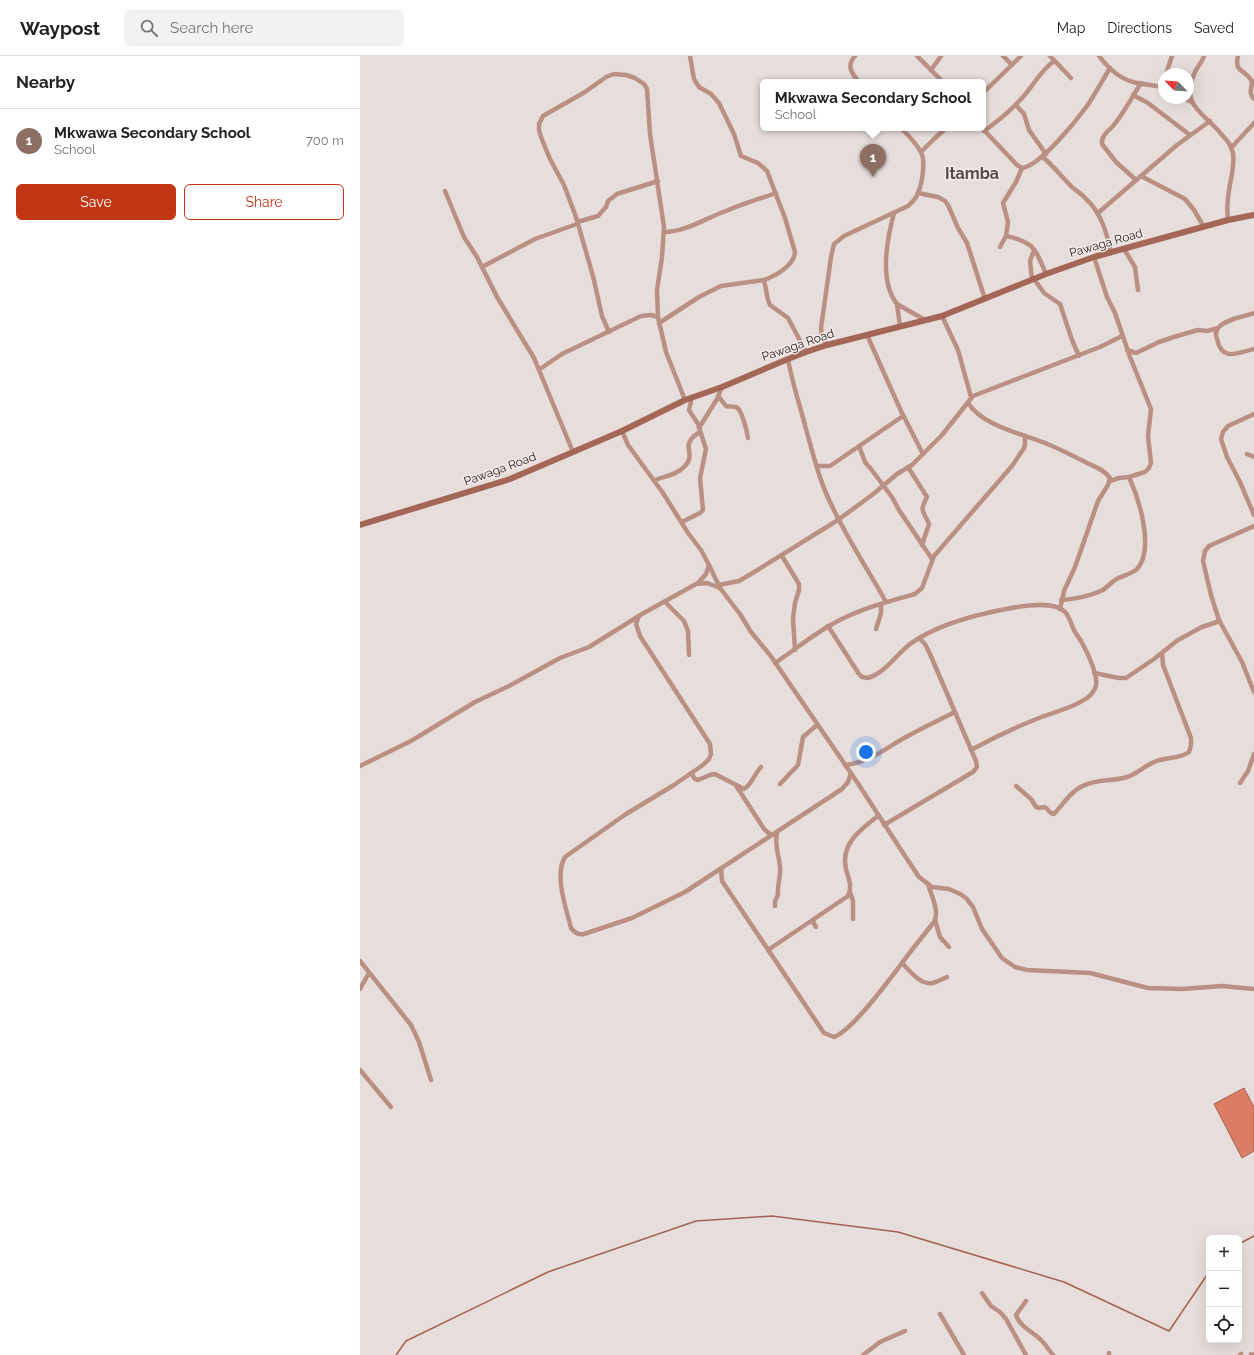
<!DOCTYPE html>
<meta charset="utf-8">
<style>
body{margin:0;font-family:Raleway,sans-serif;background:#f2f2f2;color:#202124}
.controls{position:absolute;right:12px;bottom:12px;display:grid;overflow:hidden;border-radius:6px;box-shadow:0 4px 16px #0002}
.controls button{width:36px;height:36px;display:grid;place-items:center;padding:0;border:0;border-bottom:1px solid #e0e0e0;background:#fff;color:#202124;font:20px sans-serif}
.compass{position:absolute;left:798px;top:12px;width:36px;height:36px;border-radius:50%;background:#fff;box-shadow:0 4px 16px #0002;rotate:295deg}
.you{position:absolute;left:506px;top:696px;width:14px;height:14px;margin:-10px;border:3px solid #fff;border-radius:50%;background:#1a73e8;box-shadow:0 0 0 6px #1a73e833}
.badge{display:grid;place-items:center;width:26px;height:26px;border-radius:50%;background:#c13615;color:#fff;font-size:13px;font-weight:700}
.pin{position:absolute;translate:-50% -33px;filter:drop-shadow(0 1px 2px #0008)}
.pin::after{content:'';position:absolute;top:21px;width:14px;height:12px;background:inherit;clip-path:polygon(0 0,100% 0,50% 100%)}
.popup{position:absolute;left:400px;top:23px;width:226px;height:52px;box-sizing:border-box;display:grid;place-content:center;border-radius:6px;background:#fff;filter:drop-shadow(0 1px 3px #0005);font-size:13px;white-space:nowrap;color:#757577}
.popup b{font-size:15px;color:#202124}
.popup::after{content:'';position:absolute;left:50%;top:100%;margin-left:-8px;border:8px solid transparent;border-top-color:#fff}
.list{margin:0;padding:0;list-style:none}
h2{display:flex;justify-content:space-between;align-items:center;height:52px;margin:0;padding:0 16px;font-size:17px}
h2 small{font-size:13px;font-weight:400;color:#757577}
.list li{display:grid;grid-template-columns:26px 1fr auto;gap:12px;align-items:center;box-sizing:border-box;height:64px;padding:0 16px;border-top:1px solid #e0e0e0}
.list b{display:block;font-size:15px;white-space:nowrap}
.list p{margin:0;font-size:13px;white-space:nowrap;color:#757577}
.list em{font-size:13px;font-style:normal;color:#757577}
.actions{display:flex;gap:8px;padding:12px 16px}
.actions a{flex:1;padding:9px 0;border:1px solid #c13615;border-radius:6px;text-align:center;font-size:14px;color:#c13615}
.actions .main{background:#c13615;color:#fff}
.icon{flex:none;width:22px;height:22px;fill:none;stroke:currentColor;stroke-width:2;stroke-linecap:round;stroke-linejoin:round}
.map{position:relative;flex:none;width:894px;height:1299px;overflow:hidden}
header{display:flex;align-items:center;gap:24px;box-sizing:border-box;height:56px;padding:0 20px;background:#fff;border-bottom:1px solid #e0e0e0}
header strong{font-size:19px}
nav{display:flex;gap:22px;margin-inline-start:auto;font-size:14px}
.search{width:280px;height:36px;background:#f2f2f2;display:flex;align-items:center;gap:10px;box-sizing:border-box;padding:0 14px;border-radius:6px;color:#757577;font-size:15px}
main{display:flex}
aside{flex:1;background:#fff}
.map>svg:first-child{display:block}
.water{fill:#db7c65;stroke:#a46151}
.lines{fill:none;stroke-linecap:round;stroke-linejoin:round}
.stream{stroke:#a46151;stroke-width:1.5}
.minor{stroke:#ba8f84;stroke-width:4.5}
.secondary{stroke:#a46657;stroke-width:6}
.labels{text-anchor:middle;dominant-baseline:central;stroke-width:3;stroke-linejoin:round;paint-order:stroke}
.street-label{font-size:12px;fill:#252221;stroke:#f4ebe9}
.district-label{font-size:16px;font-weight:bold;fill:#524b49;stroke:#f4ebe9}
</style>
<header>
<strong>Waypost</strong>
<div class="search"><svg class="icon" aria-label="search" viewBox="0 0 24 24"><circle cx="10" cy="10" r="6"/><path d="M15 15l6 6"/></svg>Search here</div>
<nav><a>Map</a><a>Directions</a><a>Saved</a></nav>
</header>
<main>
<aside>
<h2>Nearby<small></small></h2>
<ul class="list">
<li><span class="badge" style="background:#8d6e63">1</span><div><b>Mkwawa Secondary School</b><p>School</p></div><em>700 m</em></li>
</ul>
<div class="actions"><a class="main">Save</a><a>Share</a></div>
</aside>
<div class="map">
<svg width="894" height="1299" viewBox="0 0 894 1299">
<rect width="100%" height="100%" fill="#e7dedc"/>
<path class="water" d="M 884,1032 L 894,1051 L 894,1095 L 882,1102 L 854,1048 Z"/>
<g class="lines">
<g class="stream">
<path d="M 879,1188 L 894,1180"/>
<path d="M 36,1299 L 46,1285 L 188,1216 L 336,1165 L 412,1160 L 538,1176 L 704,1226 L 809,1275 L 849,1216"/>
</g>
<g class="minor">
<path d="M 495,0 C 486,10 492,18 499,26"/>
<path d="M 557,0 L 583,26"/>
<path d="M 643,0 L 652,9"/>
<path d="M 690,0 L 711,22"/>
<path d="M 739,0 C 748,12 758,22 773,26 C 783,29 794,28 804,32"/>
<path d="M 844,0 C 842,6 838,10 835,16 C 819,50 844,56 862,79 C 867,84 872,90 873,97 C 874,104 873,111 872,118 C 869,133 866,148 868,164"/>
<path d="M 878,0 C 874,17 885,13 892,25 C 892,32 888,37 894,43"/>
<path d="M 571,14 L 581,0"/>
<path d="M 806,18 L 812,0"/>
<path d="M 801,31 L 804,22"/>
<path d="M 623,37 L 661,0"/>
<path d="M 773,39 L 788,47 L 830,79"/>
<path d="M 823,42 L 832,46"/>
<path d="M 656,49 L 664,58 L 669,74 L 686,98"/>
<path d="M 622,72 L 657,109 L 662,112 C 680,110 716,65 727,50 C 735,38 742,25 750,12"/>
<path d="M 624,75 C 640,64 655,51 668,35 C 676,24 683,13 694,5"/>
<path d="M 871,92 L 894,67"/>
<path d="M 561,96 L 573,84 L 586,72"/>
<path d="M 683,101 C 694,111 703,122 713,132 C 717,135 722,138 725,142 C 741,156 747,177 751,197"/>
<path d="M 781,120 L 825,143 L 834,154 L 844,171"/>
<path d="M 776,124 L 756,106 L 742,88 C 741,80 748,75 753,70 C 764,57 772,41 781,27"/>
<path d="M 85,135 L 104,181 L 117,201 L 137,241 L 174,302 L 213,396"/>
<path d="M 558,137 L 578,141 L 585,145 L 588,149 L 598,172 L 607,187 L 625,243"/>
<path d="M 534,157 C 527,183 519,225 537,248 L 565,264"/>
<path d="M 738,157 L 817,89 L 850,65"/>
<path d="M 217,166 L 238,160 L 246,151 L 248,145 L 257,138 L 298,125"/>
<path d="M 304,176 C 326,176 346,162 366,155 C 382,148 399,143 416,137"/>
<path d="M 646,180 C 674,186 675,192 686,218"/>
<path d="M 640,191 L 646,180 L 648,166 L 643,147 L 656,126 L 662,112"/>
<path d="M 764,193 L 775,211 L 778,234"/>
<path d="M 734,201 L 747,241 L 755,257 L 770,301 L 791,353 L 788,380 L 791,407 L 789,412 L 785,416 L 769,421 L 759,422 L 750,425"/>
<path d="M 122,211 L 175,183 L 217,168"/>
<path d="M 674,223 L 684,237 L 700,248 L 712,284 L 719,300"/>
<path d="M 404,224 L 408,244 L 410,249 L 428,262 L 446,296"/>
<path d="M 672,224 L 670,205 L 674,194"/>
<path d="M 537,248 L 540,270"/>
<path d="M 894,257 C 883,261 867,263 859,271 C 856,274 855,278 857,283 C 862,306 877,297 894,293"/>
<path d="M 582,260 L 598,294 L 611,341"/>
<path d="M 299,267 L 339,241 L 361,230 L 404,224 C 415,220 434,210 435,196 L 425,162 L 407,115 L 398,107 L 381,100 L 374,78 L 359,47 L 351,38 L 339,31 L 334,23 L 330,0"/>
<path d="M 249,276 L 242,260 L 233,220 L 216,161 L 204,129 L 190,103 L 181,81 L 179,74 L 179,68 L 183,60 L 225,36 L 246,21 L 254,18 L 266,19 L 275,22 L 284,28 L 287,33 L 290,78 L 304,171 L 302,201 L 297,234 L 298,261 L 306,296 L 325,344"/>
<path d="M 507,279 L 541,355 L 563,398"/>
<path d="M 467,289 L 462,281 L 461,272 L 471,201 L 474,188 L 484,180 L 548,150 C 551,147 554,145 556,141 C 562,131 566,106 561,96 C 556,87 548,79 541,72"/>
<path d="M 767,294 L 776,297 L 799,286 L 817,280 L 838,274 L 847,275 L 858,272"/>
<path d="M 428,303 C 432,327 440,349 446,373 C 452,394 457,416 466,437 C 482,475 506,510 526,546"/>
<path d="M 180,313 L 202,298 L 281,260 L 291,259 L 298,261"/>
<path d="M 358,340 L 366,350 C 370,351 373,350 376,351 C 382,353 387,376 388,382"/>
<path d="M 608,347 C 623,370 660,377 685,387 C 700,393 713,400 727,407 C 735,411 745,414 750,422 L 748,429 L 738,445 L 715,511 L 704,535 L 700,553"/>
<path d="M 894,358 L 868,370 L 863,376 L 861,383 L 867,401 L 880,426 L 894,459"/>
<path d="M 339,372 L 357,343 L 362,331"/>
<path d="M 262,375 L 268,389 L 303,437 L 328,477 L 341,494 L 349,509 L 360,532 L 380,558 L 391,576 L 410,599 L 497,726 L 547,803 L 559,821 L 572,831 L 589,833 L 600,838 L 606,842 L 613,851 L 622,873 L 642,902 L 655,911 L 667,914 L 730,917 L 788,932 L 822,933 L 862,930 L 894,933"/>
<path d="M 499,390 L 505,406 L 511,413 L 532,441 L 539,454 L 572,503"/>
<path d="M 887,398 L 894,401"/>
<path d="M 457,410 L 470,410 L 543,360"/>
<path d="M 548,411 L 567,441 C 559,457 563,453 569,468 L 562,489"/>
<path d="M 295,424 C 305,420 317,419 325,410 C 338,396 317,390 340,376"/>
<path d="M 322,466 L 340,457 L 343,454 L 340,422 L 346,393 L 338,368 L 329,354 L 332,341"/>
<path d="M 894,470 L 849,490 L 845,495 L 843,505 L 851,539 L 859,564 L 882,606 L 894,636"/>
<path d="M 422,500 L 439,528 L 439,534 L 435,547 L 433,562 L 435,594"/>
<path d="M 338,527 L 346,518 L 349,509"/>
<path d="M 359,529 L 379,525 L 391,518 L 478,464 L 512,439 L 537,418 L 552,409 L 582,379 L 613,340 L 740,291 L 762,280"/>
<path d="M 701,544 C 716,543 730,540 743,534 C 747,531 751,527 755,524 C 761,520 772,518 777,513 C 795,493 779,443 769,421"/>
<path d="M 305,546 L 324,565 L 328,575 L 329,599"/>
<path d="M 279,560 L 276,568 L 280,580 L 350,688 L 351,698 L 349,703 L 343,709 L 314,729 L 266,758 L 205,801 C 194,819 206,852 211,872 C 215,877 218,879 224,878 L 272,862 L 325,836 L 482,733 L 488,726 L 491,717"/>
<path d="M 468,570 L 499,618 L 502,621 L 508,622 C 525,617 536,599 550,588 C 576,569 614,559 646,553 C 661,550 693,544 705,556 C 709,560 711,567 713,572 C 715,577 718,580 721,585 C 727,596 738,618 736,630 C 734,636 731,639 727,642 C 713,652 695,656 679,662 C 656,671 633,682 611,694"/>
<path d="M 516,573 L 521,557 L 521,548"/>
<path d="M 415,607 C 433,595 450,581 469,570 C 495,554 526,546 555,538 L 562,532 L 574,500 L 652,410 L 664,392 L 665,388 L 665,380"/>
<path d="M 734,617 L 759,622 L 766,622 L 794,603 L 818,584 L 842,571 L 860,565"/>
<path d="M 485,709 C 508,707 526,692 546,681 C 562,672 579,664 595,656"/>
<path d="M 0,710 L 51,685 L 115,646 L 149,630 L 200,602 L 229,591 L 282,558 L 336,528 L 347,527 L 360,532"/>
<path d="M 331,717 L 335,723 L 338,724 L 350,719 L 355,718 L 384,733 C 391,730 395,717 401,711"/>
<path d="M 880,727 L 888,715 L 894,698"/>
<path d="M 420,728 L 438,709 L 443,681 L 457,669"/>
<path d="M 656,730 L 671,743 L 676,751 L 679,752 L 685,751 L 691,757 L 694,758 C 710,740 714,729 740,725 C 748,724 758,724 767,721 C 779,717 787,707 800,704 C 810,701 819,703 829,696 L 831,689 L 831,682 L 803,609 L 802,597"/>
<path d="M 377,731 L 404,773 L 411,779"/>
<path d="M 524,769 L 613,716 L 617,711 L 616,705 L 570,598 L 565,588 L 560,583"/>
<path d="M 361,813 L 362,825 L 464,977 L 474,981 C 492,975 529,924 542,907 C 552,893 563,880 574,866 C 580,855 571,839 568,828"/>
<path d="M 490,836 L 493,845 L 493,863"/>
<path d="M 415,850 L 415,845 L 418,839 C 417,829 421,821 420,811 C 419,797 414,791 417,776"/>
<path d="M 575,864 L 580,881 L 589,891"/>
<path d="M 456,871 L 453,866 L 454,863 L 488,840 C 493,830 488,822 486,813 C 480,788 501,773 518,760"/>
<path d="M 408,894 L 454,863"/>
<path d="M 0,905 L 51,969 L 59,986 L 71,1024"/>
<path d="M 542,907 C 549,914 560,929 572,927 C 577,926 583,923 587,921"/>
<path d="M 0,933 L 9,917"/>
<path d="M 0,1014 L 31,1051"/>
<path d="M 622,1237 L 631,1250 L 640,1256 L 646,1263 L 666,1299"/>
<path d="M 666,1245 L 656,1259 C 660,1271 672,1275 681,1284 C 685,1288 689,1294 693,1299"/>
<path d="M 580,1258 L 604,1299"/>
<path d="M 749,1297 L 749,1299"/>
<path d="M 891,1298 L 894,1299"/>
<path d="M 503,1299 L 520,1286 L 545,1275"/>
<path d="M 880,1299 L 881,1298"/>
</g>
<path class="secondary" d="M 0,469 L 150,423 L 262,375 L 325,344 L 362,331 L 428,303 L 446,296 L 467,289 L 582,260 L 686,218 L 734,201 L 868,164 L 894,159"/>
</g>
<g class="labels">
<g class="street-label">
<text transform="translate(746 187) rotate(-16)">Pawaga Road</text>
<text transform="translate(438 289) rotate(-19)">Pawaga Road</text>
<text transform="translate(140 413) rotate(-20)">Pawaga Road</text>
</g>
<g class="district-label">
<text x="612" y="117">Itamba</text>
</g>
</g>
</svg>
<div class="controls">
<button>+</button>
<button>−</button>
<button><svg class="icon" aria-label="locate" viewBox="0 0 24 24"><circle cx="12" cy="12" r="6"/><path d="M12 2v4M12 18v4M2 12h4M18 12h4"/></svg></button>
</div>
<svg class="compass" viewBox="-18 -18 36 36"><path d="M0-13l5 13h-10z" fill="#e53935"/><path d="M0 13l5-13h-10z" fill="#757577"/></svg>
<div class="you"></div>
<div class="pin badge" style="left:513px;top:121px;background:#8d6e63">1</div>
<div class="popup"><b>Mkwawa Secondary School</b>School</div>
</div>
</main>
